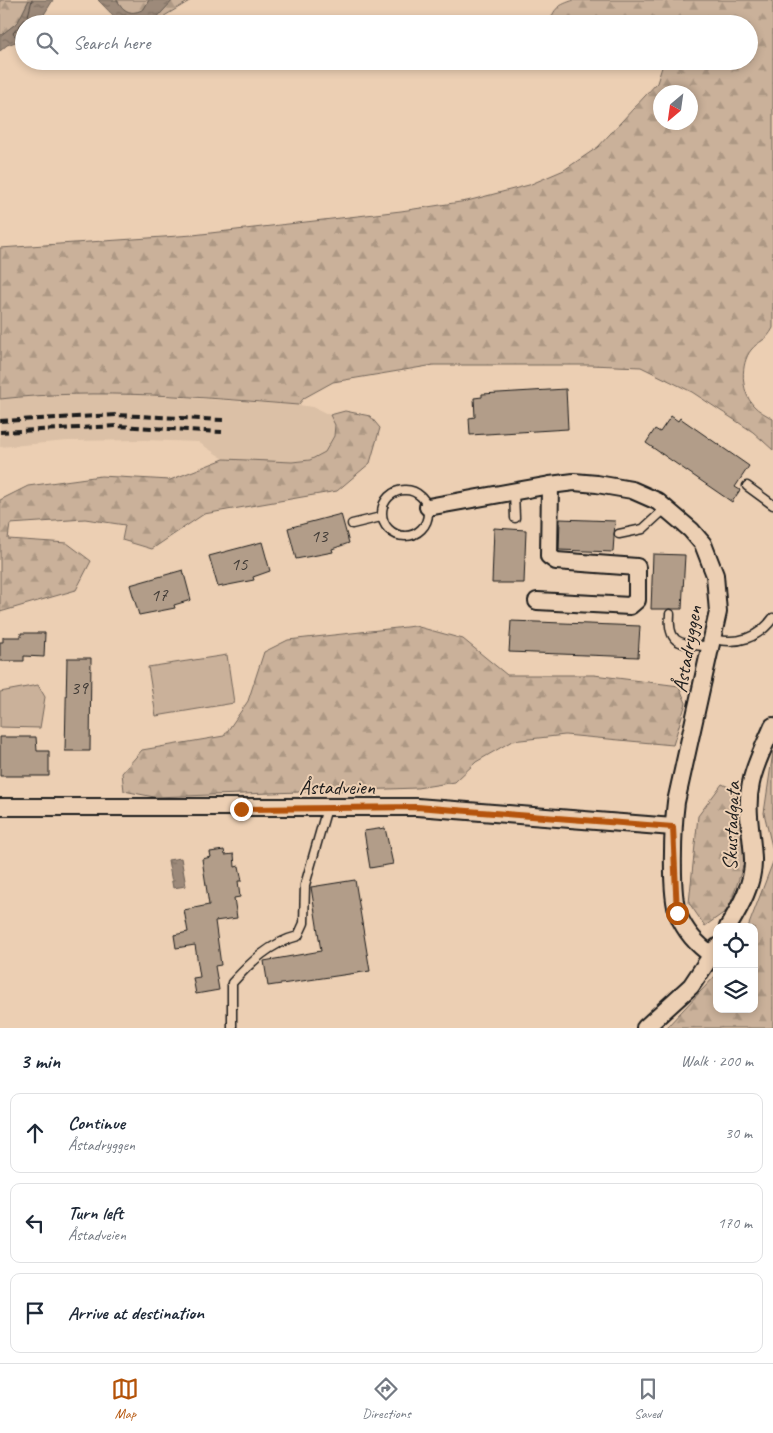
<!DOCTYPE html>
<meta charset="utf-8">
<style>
body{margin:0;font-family:Caveat,sans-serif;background:#f2f2f3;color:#1f2937}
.controls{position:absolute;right:15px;bottom:15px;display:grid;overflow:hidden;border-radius:10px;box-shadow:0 2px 8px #0003}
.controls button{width:45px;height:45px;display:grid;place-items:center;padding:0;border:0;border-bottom:1px solid #e0e1e3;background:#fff;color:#1f2937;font:25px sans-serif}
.compass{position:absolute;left:653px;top:85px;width:45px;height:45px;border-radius:50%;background:#fff;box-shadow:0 2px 8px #0003;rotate:209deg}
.stop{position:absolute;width:15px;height:15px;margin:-11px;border:4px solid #b45309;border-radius:50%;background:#fff}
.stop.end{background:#b45309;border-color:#fff;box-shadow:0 1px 5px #0008}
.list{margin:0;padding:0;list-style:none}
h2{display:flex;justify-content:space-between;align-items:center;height:65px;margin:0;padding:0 20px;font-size:21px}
h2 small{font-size:16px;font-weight:400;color:#747a83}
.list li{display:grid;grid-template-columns:32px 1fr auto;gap:15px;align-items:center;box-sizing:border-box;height:80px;margin:0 10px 10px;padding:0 10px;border:1px solid #e0e1e3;border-radius:10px}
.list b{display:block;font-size:19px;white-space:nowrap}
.list p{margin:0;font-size:16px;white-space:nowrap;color:#747a83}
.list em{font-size:16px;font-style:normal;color:#747a83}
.icon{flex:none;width:28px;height:28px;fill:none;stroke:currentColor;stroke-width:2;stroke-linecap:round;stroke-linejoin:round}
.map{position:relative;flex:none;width:773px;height:1028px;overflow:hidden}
.search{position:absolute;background:#fff;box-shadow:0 2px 8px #0003;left:15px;right:15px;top:15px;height:55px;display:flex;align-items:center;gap:12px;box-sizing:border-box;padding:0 18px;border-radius:28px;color:#747a83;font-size:19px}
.sheet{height:335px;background:#fff}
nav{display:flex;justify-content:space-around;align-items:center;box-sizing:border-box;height:70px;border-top:1px solid #e0e1e3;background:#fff;font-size:14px;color:#747a83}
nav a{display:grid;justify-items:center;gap:2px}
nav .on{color:#b45309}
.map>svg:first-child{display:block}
.built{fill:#dbc0a6}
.forest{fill:url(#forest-firs);stroke:#73665b;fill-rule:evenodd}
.park{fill:#cab19a;stroke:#73665b}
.water{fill:url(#water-ripples);stroke:#695e54}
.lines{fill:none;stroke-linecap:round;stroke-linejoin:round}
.shore{stroke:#504842;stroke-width:1}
.building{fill:#b29d89;stroke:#1c1c1c}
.service-casing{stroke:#1c1c1c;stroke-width:11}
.minor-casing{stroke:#1c1c1c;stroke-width:20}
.service{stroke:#eccfb3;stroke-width:8}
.minor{stroke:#eccfb3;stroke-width:16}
.rail{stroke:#1c1c1c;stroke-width:4;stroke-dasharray:8 4;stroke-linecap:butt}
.route{stroke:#b45309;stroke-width:6}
.labels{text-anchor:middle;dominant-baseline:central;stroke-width:4;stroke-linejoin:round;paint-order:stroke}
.number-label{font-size:19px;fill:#423c37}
.street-label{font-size:21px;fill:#1c1c1c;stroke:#eccfb3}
</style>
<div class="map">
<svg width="773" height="1028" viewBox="0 0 773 1028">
<defs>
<pattern id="forest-firs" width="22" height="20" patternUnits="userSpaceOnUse" patternTransform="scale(1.25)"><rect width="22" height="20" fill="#cab19a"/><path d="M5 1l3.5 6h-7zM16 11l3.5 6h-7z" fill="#ad9884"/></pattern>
<pattern id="water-ripples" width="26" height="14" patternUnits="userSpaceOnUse" patternTransform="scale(1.25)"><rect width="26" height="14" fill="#9d8a7a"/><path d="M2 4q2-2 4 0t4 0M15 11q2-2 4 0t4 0" fill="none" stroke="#7f7063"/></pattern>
</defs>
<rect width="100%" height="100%" fill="#eccfb3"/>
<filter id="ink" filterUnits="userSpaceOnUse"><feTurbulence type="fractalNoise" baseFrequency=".02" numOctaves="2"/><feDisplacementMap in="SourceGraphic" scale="10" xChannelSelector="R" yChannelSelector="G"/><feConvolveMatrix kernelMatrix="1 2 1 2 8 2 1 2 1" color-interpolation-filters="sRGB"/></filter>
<g filter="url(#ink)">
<path class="built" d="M 38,394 L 129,394 L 298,405 L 313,407 L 330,415 L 335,425 L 334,436 L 325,452 L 310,460 L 292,462 L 224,459 L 198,442 L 145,440 L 67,441 L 0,447 L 0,399 Z"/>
<g class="forest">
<path d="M 0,0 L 29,0 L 18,22 L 0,36 Z"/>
<path d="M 117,0 L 149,0 L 144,9 C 131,16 124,12 117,0 Z"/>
<path d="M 173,0 L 191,0 L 151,24 Z"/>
<path d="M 574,0 L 773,0 L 773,328 C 766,342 759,340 751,350 C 740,364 741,391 753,405 C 758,411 767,415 773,419 L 773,450 L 753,432 L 692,392 L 641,367 L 590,365 L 434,365 L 333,382 L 304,398 L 298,405 C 199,397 99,388 0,399 L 0,248 L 193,235 L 401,211 L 467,201 L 529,185 L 564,170 L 598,147 L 657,83 L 663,64 L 659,61 L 749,61 L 749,24 L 550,24 C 553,8 559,5 574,0 ZM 660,92 L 690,92 L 690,122 L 660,122 Z"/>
<path d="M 345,411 L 370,416 L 380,428 L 370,463 L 337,491 L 204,514 L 152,549 L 122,540 L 125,525 L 85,519 L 10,524 L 8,539 L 67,543 L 91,561 L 76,590 L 0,612 L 0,500 L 28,486 L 101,476 L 170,480 L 224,459 L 292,462 L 310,460 L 325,452 L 334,436 L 335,425 L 330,415 Z"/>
<path d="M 415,626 L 463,639 L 507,675 L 594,675 L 679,686 L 686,703 L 673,745 L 565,735 L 512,741 L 476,762 L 455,782 L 417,788 L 154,797 L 124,791 L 122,773 L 142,750 L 224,736 L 248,701 L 264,652 L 288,640 Z"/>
<path d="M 773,752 L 773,851 L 764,813 Z"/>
<path d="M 722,784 L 741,793 L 745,860 L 729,909 L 705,926 L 689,903 L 698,816 Z"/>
<path d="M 773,862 L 773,1028 L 666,1028 L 717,974 L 717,1009 L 754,1009 L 754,927 L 748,927 Z"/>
</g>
<g class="park">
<path d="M 227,655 L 234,703 L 156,716 L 148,667 Z"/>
<path d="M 38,685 L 45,697 L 40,728 L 0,727 L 0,692 Z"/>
</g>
<g class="water">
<path d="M 29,0 L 53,0 L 38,24 L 24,24 L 24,39 L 7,45 L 0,51 L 0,36 L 18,22 Z"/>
<path d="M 98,0 L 117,0 C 124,12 131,16 144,9 L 149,0 L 173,0 L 151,24 C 118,25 120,22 98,0 Z"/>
<path d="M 181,858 L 186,886 L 173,888 L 168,860 Z"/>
</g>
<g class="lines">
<path class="shore" d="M 24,35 L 15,36 L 13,33 L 28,16 L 32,0"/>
</g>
<g class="building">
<path d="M 566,389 L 568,429 L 470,435 L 469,418 L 475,417 L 474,398 L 482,397 L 482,394 Z"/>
<path d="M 671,416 L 678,421 L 680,418 L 749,466 L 735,487 L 740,490 L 732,502 L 646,443 L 655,429 L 660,432 Z"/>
<path d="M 341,514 L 349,543 L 332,549 L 333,552 L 296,559 L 288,528 Z"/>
<path d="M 560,519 L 615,521 L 613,552 L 559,550 Z"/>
<path d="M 494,528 L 526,530 L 524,583 L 492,583 Z"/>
<path d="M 262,542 L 270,571 L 253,577 L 254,580 L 218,587 L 209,556 Z"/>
<path d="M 653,554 L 685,555 L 682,609 L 651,609 Z"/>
<path d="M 183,570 L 191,600 L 174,605 L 175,608 L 139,615 L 130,585 Z"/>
<path d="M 511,621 L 640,626 L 638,657 L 509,652 Z"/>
<path d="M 21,633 L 45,633 L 44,657 L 24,656 L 24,661 L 0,661 L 0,642 L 3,642 L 3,637 L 21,637 Z"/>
<path d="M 67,658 L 91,658 L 90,751 L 65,751 Z"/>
<path d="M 0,737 L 36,737 L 37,751 L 49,751 L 49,776 L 0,776 Z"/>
<path d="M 385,828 L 393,864 L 370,868 L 364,831 Z"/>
<path d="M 224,850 L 225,855 L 234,854 L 235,867 L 239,866 L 242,881 L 238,881 L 240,897 L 234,898 L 237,918 L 215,921 L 221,965 L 215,966 L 219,990 L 196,994 L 193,978 L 200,977 L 195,945 L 176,948 L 174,935 L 188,932 L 184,910 L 209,905 L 202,859 L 211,857 L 210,852 Z"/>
<path d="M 355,880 L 370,971 L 268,986 L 264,961 L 321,951 L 311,887 Z"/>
</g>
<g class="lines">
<g class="service-casing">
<g id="service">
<path d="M 747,486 L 773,505"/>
<circle cx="405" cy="513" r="23"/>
<path d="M 514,492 L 515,518"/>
<path d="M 352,524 L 381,517"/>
<path d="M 619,534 L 643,529 L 667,507"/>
<path d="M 670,614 C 667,648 684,643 711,647"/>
<path d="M 714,639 C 737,645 759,638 773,618"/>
<path d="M 232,1028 L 232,983 C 251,962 270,943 298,936 L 304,923 L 305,885 L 327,808"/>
</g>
</g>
<g class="minor-casing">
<g id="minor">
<path d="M 428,507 L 550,485 L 574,482 L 597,484 L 632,490 L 657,501 L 691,530 L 703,544 L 715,575 L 718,612 L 676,802 C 673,825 670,894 678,914 C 685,931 697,945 712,955"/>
<path d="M 537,601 L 630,606 L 637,600 L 637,567 L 556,561 L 549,556 L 550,485"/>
<path d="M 0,807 L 417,807 L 673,827"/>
<path d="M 728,927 C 740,907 754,883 753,859 C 752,834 745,809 751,783 C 755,763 765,745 773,726"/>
<path d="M 645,1028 L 691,986 L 717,947"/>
</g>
</g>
<use href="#service" class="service"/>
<use href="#minor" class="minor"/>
<g class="rail">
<path d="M 0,421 L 116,415 L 223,420"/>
<path d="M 0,432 L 117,426 L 222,432"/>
</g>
</g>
</g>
<g class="lines" filter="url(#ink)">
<path class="route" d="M 241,809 L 417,807 L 673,827 L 677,913"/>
</g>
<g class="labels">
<g class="number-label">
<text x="319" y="536">13</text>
<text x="239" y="564">15</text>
<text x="159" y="595">17</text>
<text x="79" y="688">39</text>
</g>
<g class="street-label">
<text transform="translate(687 649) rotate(-80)">Åstadryggen</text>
<text x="337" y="787">Åstadveien</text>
<text transform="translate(731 826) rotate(-88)">Skustadgata</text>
</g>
</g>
</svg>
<div class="controls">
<button><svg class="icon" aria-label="locate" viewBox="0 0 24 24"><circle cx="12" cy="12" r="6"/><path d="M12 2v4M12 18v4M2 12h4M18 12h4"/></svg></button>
<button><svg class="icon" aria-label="layers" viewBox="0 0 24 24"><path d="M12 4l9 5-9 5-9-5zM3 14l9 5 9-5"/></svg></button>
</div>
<svg class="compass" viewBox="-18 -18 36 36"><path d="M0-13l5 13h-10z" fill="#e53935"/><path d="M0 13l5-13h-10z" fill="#747a83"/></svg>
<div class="stop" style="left:677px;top:913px"></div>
<div class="stop end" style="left:241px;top:809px"></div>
<div class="search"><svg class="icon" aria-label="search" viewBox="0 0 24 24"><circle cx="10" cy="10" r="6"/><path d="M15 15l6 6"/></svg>Search here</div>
</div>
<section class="sheet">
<h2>3 min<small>Walk · 200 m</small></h2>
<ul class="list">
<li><svg class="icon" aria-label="ahead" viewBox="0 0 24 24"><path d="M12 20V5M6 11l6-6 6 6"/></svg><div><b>Continue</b><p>Åstadryggen</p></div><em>30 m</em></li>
<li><svg class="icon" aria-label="left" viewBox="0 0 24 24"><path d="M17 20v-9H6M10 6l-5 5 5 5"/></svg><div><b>Turn left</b><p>Åstadveien</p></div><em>170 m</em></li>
<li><svg class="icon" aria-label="arrive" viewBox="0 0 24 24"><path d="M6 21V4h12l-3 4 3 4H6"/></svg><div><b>Arrive at destination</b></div></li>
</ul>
</section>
<nav>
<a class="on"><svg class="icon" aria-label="map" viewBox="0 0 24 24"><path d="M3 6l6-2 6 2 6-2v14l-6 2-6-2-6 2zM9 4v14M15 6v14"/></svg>Map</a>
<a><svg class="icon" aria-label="directions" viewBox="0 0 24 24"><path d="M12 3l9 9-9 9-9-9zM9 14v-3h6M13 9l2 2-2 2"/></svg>Directions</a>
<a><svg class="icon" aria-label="saved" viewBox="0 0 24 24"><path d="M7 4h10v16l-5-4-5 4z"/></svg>Saved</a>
</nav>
